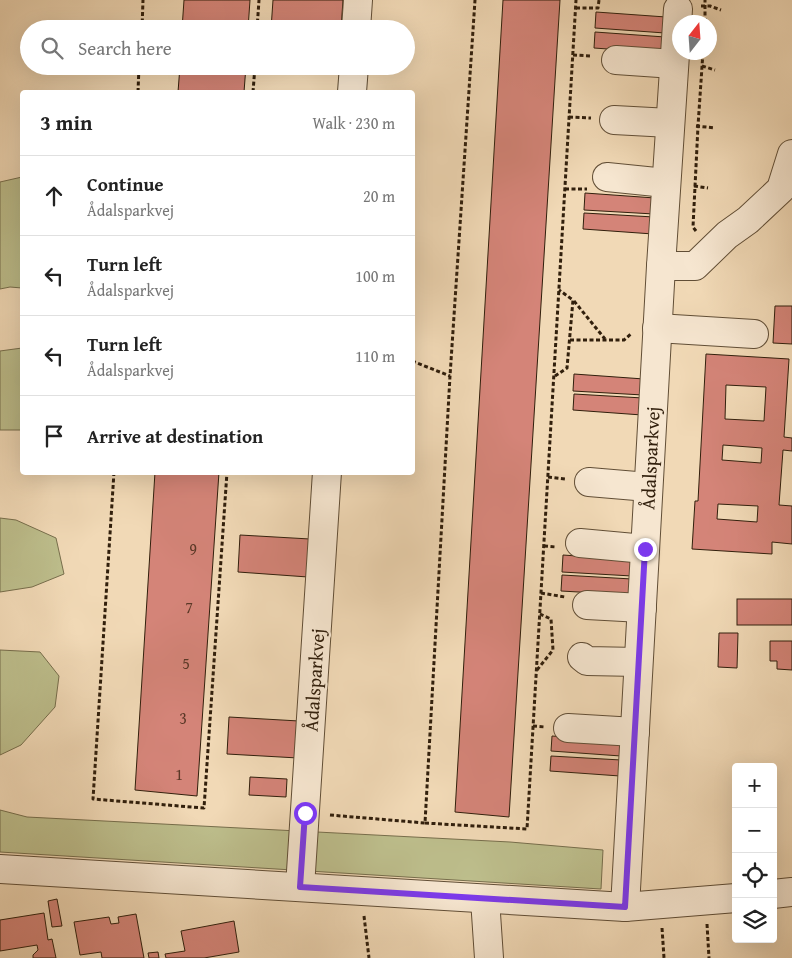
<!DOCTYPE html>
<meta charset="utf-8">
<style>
body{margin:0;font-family:"Gentium Book Plus",serif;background:#f6f6f6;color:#222}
.controls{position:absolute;right:15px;bottom:15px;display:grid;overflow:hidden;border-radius:5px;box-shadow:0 5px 20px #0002}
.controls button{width:45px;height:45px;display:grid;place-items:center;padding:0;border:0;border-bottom:1px solid #e0e0e0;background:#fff;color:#222;font:25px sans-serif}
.compass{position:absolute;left:672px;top:15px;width:45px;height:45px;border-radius:50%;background:#fff;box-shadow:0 5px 20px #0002;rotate:17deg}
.stop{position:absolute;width:15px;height:15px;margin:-11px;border:4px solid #7c3aed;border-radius:50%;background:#fff}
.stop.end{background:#7c3aed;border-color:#fff;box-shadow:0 1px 5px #0008}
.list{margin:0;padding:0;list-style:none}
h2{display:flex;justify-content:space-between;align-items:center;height:65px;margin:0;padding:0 20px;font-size:21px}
h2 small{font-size:16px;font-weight:400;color:#767676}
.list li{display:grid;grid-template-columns:32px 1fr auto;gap:15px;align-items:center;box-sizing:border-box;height:80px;padding:0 20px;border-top:1px solid #e0e0e0}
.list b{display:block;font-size:19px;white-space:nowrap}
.list p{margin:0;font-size:16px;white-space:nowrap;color:#767676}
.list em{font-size:16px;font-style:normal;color:#767676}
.icon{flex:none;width:28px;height:28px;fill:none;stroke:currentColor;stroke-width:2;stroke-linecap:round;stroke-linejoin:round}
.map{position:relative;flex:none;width:792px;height:958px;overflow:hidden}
.search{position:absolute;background:#fff;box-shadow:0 5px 20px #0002;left:20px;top:20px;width:395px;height:55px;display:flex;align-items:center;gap:12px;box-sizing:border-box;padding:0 18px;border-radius:28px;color:#767676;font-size:19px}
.panel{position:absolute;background:#fff;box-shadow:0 5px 20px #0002;left:20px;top:90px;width:395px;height:385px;border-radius:5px}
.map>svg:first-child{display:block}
.green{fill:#bdbe8c;stroke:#776e4c}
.building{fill:#d48478;stroke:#311f0c;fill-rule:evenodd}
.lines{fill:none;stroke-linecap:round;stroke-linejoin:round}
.minor-casing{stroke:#614e36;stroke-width:30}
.path{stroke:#311f0c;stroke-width:3;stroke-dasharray:4 2.5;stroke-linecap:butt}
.minor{stroke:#f6e6d0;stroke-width:28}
.route{stroke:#7c3aed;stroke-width:6}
.labels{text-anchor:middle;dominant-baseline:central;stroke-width:4.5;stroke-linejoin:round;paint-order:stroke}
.number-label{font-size:16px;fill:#5a3827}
.street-label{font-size:19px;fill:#311f0c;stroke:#f6e6d0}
</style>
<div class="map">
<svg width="792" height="958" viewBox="0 0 792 958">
<rect width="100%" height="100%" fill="#f1d9b6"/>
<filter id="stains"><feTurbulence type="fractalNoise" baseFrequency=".004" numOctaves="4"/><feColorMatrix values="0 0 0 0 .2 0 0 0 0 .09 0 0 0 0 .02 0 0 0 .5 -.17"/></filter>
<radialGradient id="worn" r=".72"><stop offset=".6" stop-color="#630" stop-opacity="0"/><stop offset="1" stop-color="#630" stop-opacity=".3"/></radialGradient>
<g class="green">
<path d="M 22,177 L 22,288 L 10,287 L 0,289 L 0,182 Z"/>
<path d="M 22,348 L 22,430 L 0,430 L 0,351 Z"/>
<path d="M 0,518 L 16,520 L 56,538 L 64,574 L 32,587 L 0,592 Z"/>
<path d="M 0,650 L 40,652 L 59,676 L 55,707 L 21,745 L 0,755 Z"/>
<path d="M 0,810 L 27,817 L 510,842 L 603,850 L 601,889 L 0,852 Z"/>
</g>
<g class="building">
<path d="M 184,0 L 250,0 L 248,29 L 182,29 Z"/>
<path d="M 273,0 L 343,0 L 341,29 L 271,29 Z"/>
<path d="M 503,0 L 560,0 L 509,817 L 455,812 Z"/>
<path d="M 596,12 L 666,17 L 665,33 L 595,28 Z"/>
<path d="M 595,32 L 665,37 L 664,53 L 594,48 Z"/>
<path d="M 180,66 L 246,66 L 244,92 L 178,92 Z"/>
<path d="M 585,193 L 655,198 L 654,214 L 584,210 Z"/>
<path d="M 584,213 L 654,217 L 653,234 L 583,229 Z"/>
<path d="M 775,306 L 792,306 L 792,344 L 773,343 Z"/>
<path d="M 706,354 L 789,359 L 784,437 L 792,438 L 792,451 L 783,450 L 779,505 L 792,506 L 792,544 L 772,542 L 772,554 L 692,549 L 695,501 L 698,501 ZM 726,385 L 766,387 L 764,421 L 725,419 ZM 723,445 L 762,448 L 761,463 L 722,460 ZM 718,504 L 758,506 L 757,522 L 717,519 Z"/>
<path d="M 574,374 L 644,379 L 643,395 L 573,391 Z"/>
<path d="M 574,394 L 643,398 L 642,415 L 573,410 Z"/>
<path d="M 155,472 L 219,472 L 197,796 L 135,790 Z"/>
<path d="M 240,535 L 310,539 L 308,577 L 238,572 Z"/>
<path d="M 563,555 L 633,560 L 632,576 L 562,572 Z"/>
<path d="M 562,575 L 632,579 L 631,595 L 561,591 Z"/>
<rect x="737" y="599" width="55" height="26"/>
<path d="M 719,633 L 738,633 L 737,668 L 718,667 Z"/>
<path d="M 770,641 L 792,641 L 792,670 L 777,669 L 777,661 L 770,661 Z"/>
<path d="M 229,717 L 299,721 L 298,758 L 227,754 Z"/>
<path d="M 552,736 L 622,741 L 621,756 L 551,751 Z"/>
<path d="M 551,756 L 621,760 L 620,776 L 550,771 Z"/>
<path d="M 250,777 L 287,779 L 286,797 L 249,795 Z"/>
<path d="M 57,899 L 62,926 L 52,927 L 48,901 Z"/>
<path d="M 44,913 L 48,940 L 52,939 L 56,958 L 33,958 L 33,955 L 38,950 L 37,945 L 0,951 L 0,920 Z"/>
<path d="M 136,914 L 144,958 L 102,958 L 101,952 L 80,955 L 74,922 L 109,917 L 111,924 L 119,923 L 118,917 Z"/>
<path d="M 234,921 L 239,952 L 204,958 L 166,958 L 165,954 L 185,951 L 181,931 Z"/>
<path d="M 158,952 L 159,958 L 149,958 L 148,953 Z"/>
</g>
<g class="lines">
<g class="minor-casing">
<g id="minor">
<path d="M 356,29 L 358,0"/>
<path d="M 616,60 L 674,64"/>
<path d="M 352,92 L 354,66"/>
<path d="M 614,120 L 670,123"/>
<path d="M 607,177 L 666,183"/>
<path d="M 661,266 L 695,266 L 727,235 L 748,220 L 781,189 L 792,154"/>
<path d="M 657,328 L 754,334"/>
<path d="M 589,482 L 648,487"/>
<path d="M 580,543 L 645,549"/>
<path d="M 587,605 L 642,608"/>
<path d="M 582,657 L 587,661 L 638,662"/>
<path d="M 568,728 L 635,732"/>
<path d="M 0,869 L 625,907 L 736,898"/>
<path d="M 300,887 L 327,472"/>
<path d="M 773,894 L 792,892"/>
<path d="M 485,899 L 489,958"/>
<path d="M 625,907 L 661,266 L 678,9"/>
</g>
</g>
<g class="path">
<path d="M 701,6 L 710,6 L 721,10"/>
<path d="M 576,8 L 598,8 L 599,0"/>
<path d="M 705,22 L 705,0"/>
<path d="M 142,29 L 143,0"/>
<path d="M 257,29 L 259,0"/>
<path d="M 573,55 L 592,56"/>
<path d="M 702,66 L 715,70"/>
<path d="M 138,92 L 139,66"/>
<path d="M 253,92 L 255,66"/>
<path d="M 569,117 L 591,118"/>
<path d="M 696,126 L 715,128"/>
<path d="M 694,186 L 708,188"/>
<path d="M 565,189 L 587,189"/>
<path d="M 696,231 L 693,227 L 698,126 L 703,52"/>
<path d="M 574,301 L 605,339"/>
<path d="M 570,340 L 624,340 L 632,333"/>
<path d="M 412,361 L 450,376"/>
<path d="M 555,376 L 567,368 L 573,300 L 559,290"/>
<path d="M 114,472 L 93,799 L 204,808 L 227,472"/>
<path d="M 548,477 L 565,479"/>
<path d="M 544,546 L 556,547"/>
<path d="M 541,593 L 565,597"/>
<path d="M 537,670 L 553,650 L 551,619 L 540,614"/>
<path d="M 533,726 L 545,727"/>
<path d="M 330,815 L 425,823 L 450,376 L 475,0"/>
<path d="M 425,823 L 527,829 L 576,0"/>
<path d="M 364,916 L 369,958"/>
<path d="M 707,924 L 709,958"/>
<path d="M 662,928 L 664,958"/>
</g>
<use href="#minor" class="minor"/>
</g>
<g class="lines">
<path class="route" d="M 305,813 L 300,887 L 625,907 L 645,549"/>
</g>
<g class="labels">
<g class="number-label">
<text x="193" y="549">9</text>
<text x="189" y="607">7</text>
<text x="186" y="663">5</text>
<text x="183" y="718">3</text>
<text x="179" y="774">1</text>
</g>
<g class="street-label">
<text transform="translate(650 458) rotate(-87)">Ådalsparkvej</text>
<text transform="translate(314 680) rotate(-86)">Ådalsparkvej</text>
</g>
</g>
<rect width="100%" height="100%" filter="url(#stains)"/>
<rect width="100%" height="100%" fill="url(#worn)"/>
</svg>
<div class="controls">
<button>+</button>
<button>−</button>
<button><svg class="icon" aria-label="locate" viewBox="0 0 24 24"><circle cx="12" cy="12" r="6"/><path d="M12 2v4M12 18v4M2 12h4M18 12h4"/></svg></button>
<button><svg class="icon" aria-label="layers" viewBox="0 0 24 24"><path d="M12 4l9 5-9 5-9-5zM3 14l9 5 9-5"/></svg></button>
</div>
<svg class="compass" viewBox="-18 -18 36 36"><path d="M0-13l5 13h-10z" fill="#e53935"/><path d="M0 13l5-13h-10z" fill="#767676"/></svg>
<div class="stop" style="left:305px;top:813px"></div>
<div class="stop end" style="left:645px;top:549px"></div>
<div class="search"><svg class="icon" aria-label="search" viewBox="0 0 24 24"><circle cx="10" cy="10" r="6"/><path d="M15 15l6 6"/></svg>Search here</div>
<section class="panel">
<h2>3 min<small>Walk · 230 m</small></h2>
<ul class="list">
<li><svg class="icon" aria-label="ahead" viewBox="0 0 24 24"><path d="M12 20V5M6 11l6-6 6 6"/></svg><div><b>Continue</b><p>Ådalsparkvej</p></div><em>20 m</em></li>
<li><svg class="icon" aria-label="left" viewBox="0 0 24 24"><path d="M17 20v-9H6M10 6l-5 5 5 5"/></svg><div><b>Turn left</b><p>Ådalsparkvej</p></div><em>100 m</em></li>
<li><svg class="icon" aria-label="left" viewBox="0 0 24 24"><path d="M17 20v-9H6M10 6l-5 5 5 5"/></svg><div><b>Turn left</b><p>Ådalsparkvej</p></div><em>110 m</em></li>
<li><svg class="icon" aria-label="arrive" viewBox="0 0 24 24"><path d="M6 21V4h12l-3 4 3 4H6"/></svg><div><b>Arrive at destination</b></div></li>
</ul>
</section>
</div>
